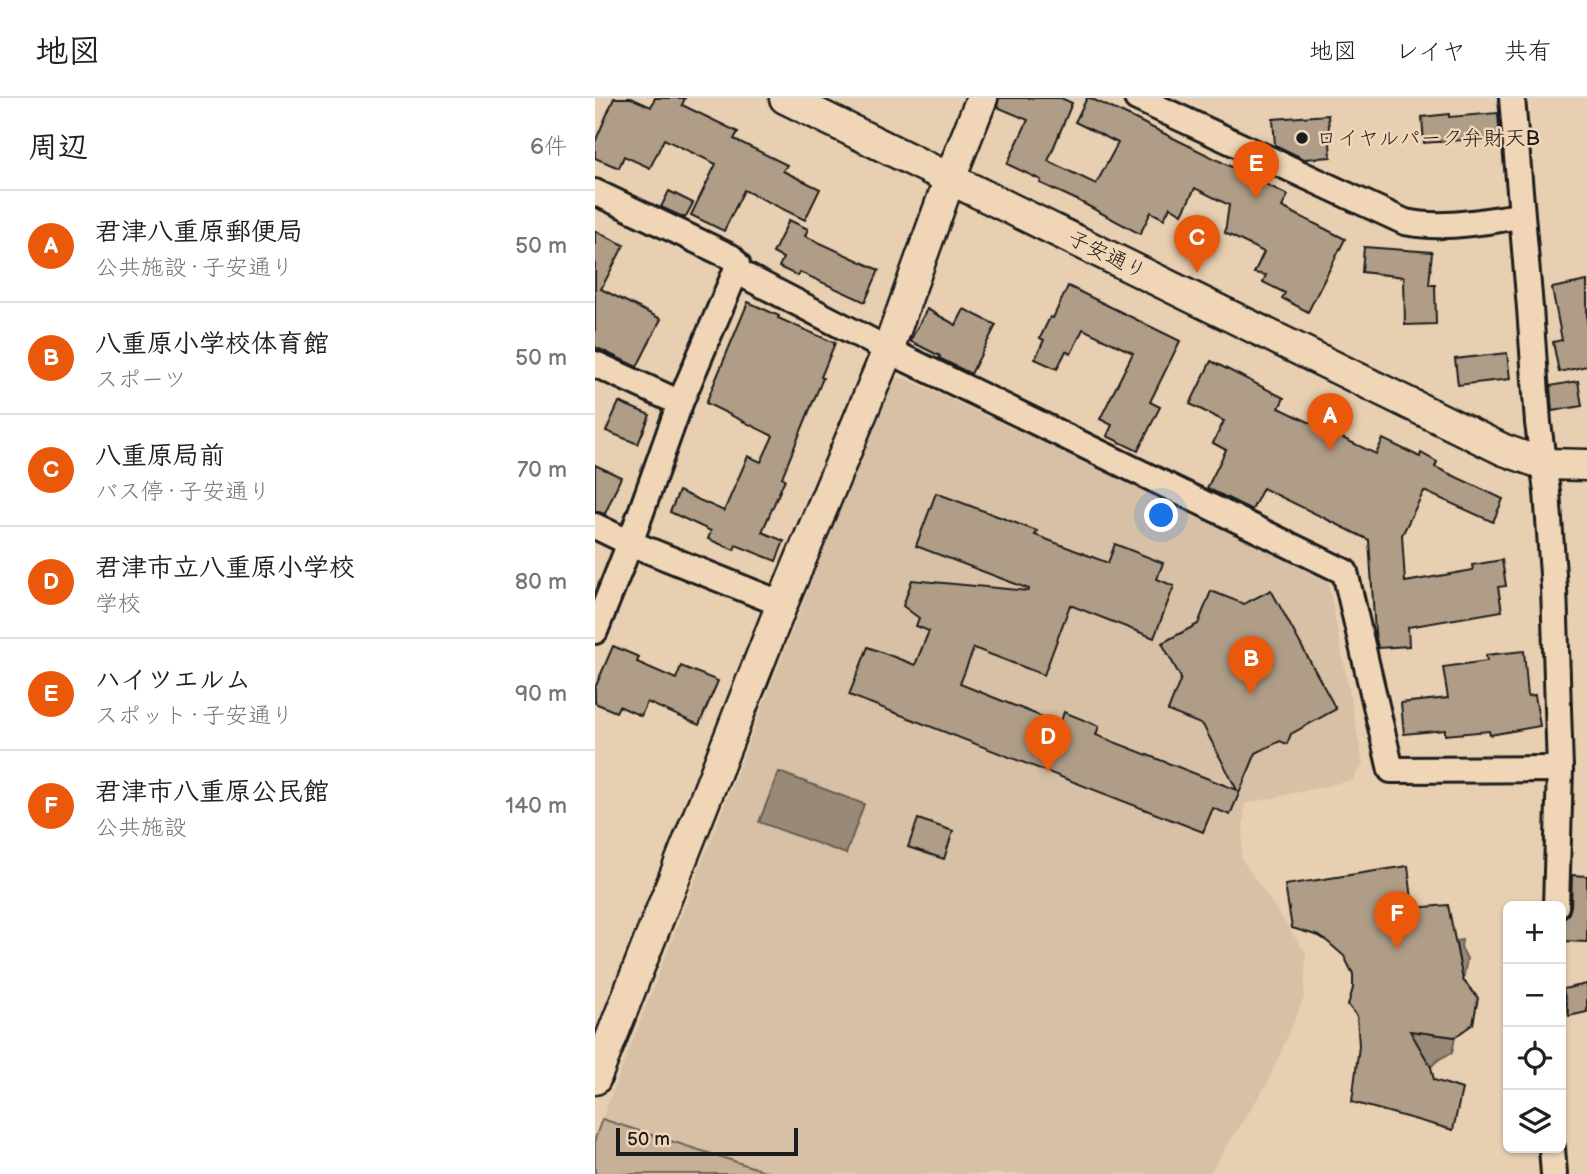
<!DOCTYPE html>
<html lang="ja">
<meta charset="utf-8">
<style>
body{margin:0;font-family:"Balsamiq Sans","Klee One",sans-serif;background:#f6f6f6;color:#222}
.controls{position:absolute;right:21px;bottom:21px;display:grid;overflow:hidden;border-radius:10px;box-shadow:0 2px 5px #0004}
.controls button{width:63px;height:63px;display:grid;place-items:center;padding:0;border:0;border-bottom:2px solid #e0e0e0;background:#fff;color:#222;font:35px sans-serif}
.scale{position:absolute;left:21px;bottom:18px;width:182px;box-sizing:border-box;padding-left:7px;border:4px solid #1c1c1c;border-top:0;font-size:19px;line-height:24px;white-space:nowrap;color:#1c1c1c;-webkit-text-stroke:5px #f0d6b7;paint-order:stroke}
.you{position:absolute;left:567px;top:418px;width:24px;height:24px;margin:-18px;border:5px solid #fff;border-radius:50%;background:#1a73e8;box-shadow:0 0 0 10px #1a73e833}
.badge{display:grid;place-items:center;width:46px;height:46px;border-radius:50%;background:#ea580c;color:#fff;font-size:23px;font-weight:700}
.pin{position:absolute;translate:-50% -58px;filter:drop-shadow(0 2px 4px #0008)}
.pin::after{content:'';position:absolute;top:37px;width:24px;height:21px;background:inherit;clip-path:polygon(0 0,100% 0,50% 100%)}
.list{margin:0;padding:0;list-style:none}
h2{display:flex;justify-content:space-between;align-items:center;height:91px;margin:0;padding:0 28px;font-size:30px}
h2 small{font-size:23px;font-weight:400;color:#767676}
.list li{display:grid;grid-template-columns:46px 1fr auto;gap:21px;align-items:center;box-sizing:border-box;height:112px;padding:0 28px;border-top:2px solid #e0e0e0}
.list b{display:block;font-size:26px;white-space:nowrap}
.list p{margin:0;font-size:23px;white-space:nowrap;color:#767676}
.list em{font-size:23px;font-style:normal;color:#767676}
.icon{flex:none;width:38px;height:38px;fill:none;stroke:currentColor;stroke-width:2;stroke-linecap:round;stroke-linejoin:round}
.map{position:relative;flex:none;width:992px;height:1076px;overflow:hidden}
header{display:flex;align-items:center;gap:42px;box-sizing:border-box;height:98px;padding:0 35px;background:#fff;border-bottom:2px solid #e0e0e0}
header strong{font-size:33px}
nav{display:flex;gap:38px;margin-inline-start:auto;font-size:24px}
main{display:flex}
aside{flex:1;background:#fff}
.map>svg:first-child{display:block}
.built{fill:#d7c0a5}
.green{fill:#c6b198;stroke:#71665a;stroke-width:2}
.water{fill:#998a77;stroke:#675e53;stroke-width:2}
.building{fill:#af9d88;stroke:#1c1c1c;stroke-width:2}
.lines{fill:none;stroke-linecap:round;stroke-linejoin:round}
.minor-casing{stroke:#1c1c1c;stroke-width:30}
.tertiary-casing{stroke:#1c1c1c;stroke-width:35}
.minor{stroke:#f0d6b7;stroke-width:24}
.tertiary{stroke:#f0d6b7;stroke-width:30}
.poi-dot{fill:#1c1c1c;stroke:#f0d6b7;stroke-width:2.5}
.labels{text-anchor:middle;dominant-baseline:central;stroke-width:5;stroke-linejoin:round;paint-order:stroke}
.poi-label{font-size:21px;fill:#1c1c1c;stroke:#f0d6b7;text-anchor:start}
.street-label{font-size:21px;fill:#1c1c1c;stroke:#f0d6b7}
</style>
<header>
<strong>地図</strong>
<nav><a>地図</a><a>レイヤ</a><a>共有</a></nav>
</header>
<main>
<aside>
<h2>周辺<small>6件</small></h2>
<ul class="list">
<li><span class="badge">A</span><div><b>君津八重原郵便局</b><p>公共施設 · 子安通り</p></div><em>50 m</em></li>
<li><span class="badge">B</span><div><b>八重原小学校体育館</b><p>スポーツ</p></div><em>50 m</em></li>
<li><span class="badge">C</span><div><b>八重原局前</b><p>バス停 · 子安通り</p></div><em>70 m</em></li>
<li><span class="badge">D</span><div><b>君津市立八重原小学校</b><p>学校</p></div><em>80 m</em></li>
<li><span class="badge">E</span><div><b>ハイツエルム</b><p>スポット · 子安通り</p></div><em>90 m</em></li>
<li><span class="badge">F</span><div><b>君津市八重原公民館</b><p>公共施設</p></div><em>140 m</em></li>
</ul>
</aside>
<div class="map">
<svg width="992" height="1076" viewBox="0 0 992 1076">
<rect width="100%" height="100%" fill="#e8cfb1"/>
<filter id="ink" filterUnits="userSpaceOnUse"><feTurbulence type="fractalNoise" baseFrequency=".0143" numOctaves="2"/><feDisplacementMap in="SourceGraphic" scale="14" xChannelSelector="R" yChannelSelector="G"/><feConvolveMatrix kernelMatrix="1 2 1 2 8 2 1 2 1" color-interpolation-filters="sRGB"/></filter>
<g filter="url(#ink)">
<path class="built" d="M 296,279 L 312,281 L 715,470 L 733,483 L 768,665 L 758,682 L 650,706 L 646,760 L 711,855 L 709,900 L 672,986 L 614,1076 L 179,1076 L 7,1021 Z"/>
<path class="green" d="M 7,1021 L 179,1076 L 0,1076 L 0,1041 Z"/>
<g class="water">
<path d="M 184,674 L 269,706 L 251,756 L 164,724 Z"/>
<path d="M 867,842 L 866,849 L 872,861 L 868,882 L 846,876 L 864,862 L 861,843 Z"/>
<path d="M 772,901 L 836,936 L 860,939 L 857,955 C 848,959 842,961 836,969 L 828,956 Z"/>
</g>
<g class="building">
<path d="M 19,0 L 36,0 L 56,9 L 60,0 L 90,0 L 87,7 L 143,34 L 139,41 L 192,67 L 188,73 L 225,91 L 210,122 L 149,92 L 129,133 L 96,117 L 121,66 L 69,41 L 55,70 L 29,58 L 24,70 L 0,60 L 0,44 Z"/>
<path d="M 404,0 L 466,0 L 477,5 L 453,63 L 501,86 L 523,45 L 480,24 L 492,0 L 495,0 L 538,20 L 693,97 L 687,109 L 750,141 L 713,214 L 687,200 L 690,195 L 668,184 L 671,177 L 659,175 L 669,154 L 630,135 L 634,107 L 600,90 L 587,116 L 575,109 L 569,121 L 556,114 L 545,136 L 482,102 L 445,85 L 446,82 L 412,66 L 433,22 L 402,9 Z"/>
<path d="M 903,15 L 905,42 L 880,44 L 880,41 L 829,45 L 827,19 L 854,16 L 854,19 Z"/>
<path d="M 733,17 L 736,59 L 709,61 L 680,47 L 678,21 Z"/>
<path d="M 74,93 L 98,105 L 90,120 L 66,109 Z"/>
<path d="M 194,122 L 213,131 L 210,138 L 284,172 L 270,204 L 205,174 L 203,178 L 184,169 L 188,160 L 178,155 Z"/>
<path d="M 0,133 L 29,147 L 6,191 L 66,221 L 42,269 L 0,249 Z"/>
<path d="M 769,149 L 837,154 L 834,187 L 840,187 L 841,226 L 810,227 L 809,179 L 767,174 Z"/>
<path d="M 992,183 L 992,268 L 964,274 L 958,244 L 967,242 L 957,190 Z"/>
<path d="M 473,188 L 585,243 L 555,304 L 565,309 L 543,353 L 512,338 L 517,327 L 505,321 L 538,255 L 488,231 L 476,256 L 471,253 L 462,271 L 440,261 L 449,242 L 445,240 L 455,219 L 458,220 Z"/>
<path d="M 153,204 L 184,218 L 183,220 L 240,245 L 226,279 L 228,280 L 215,311 L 187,379 L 190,381 L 167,434 L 189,443 L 181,463 L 141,447 L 139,452 L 113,441 L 116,433 L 75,414 L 84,393 L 129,413 L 153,358 L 166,364 L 178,338 L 111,305 Z"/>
<path d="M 332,211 L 361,227 L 369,211 L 401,227 L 376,276 L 344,260 L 345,258 L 315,243 Z"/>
<path d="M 912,255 L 915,281 L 863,287 L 860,261 Z"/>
<path d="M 616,263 L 689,300 L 684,310 L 781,356 L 788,341 L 825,359 L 826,355 L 842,364 L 840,369 L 908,401 L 898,424 L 829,393 L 807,437 L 810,484 L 878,472 L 877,467 L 907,462 L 911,488 L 903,489 L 907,513 L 813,529 L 814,548 L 783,550 L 780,535 L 774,442 L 668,390 L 657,412 L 612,390 L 631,352 L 618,345 L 629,323 L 595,306 Z"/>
<path d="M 983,283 L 987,308 L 957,313 L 955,288 Z"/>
<path d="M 24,304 L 55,317 L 43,346 L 11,333 Z"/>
<path d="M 0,367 L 26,379 L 10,416 L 0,413 Z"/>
<path d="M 341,395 L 442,433 L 440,437 L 513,465 L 520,446 L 568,465 L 562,481 L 579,488 L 559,540 L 475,507 L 449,577 L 379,550 L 365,586 L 465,626 L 469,614 L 504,628 L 501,637 L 642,692 L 608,627 L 573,613 L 586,580 L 567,545 L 603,526 L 616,493 L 649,506 L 676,492 L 741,611 L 696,636 L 692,646 L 685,643 L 661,655 L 635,717 L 618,710 L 608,734 L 254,597 L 273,549 L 320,567 L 334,533 L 321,528 L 324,520 L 308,508 L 317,482 L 433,493 L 434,491 L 321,448 Z"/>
<path d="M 18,548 L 44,559 L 42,564 L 81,581 L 86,568 L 123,583 L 104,627 L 52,604 L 46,618 L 24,608 L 21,614 L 0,605 L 0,590 Z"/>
<path d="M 929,553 L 933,598 L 940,597 L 945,628 L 895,637 L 894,633 L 850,637 L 850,632 L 809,636 L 806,605 L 853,600 L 848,569 L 892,563 L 891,557 Z"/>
<path d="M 323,721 L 358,733 L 349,761 L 313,749 Z"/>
<path d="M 813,768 L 818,810 L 853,807 L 868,882 L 883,900 L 878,926 L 860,939 L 815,933 L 836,969 L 839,982 L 867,991 L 858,1032 L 757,1004 L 764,948 L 762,918 L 753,907 L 758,890 L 758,876 L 749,858 L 733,844 L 724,838 L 697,830 L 690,787 Z"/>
<path d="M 977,777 L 992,778 L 992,844 L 968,843 L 969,820 L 974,815 L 976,808 Z"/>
<path d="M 992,886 L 992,914 L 974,918 L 968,891 Z"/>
</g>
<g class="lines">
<g class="minor-casing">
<g id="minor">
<path d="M 542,0 L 810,124 C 849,132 888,123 926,118"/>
<path d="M 917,0 L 935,210 L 943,325 L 952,394 L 959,490 L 965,671 L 961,808"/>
<path d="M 0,94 L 136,159 L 142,166 L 141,173 L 85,305 L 35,445 L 0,533"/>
<path d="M 141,173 L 309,260 L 750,474 L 796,672 L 965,671"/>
<path d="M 0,266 L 85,305"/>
<path d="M 0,428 L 35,445 L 187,506"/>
<path d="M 957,1050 L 959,1076"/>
</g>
</g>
<g class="tertiary-casing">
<g id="tertiary">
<path d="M 190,0 L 909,352 L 949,366 L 992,367"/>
<path d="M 0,981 L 187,506 L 293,252 L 355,80 L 387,0"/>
</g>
</g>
<use href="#minor" class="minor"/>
<use href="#tertiary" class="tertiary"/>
</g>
</g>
<circle class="poi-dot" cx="707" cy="40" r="7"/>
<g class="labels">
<g class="poi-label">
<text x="721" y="40">ロイヤルパーク弁財天B</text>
</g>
<g class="street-label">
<text transform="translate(512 157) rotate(26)">子安通り</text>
</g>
</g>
</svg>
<div class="controls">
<button>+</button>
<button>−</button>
<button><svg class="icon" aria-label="locate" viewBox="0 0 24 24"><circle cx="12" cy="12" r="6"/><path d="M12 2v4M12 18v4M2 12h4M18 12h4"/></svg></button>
<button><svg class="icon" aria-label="layers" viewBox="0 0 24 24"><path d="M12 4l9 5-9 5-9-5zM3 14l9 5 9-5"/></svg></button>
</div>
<div class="scale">50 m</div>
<div class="you"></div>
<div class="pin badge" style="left:735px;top:353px">A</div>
<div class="pin badge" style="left:656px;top:596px">B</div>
<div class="pin badge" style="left:602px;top:175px">C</div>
<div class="pin badge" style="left:453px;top:674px">D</div>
<div class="pin badge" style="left:661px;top:101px">E</div>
<div class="pin badge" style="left:802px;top:851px">F</div>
</div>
</main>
